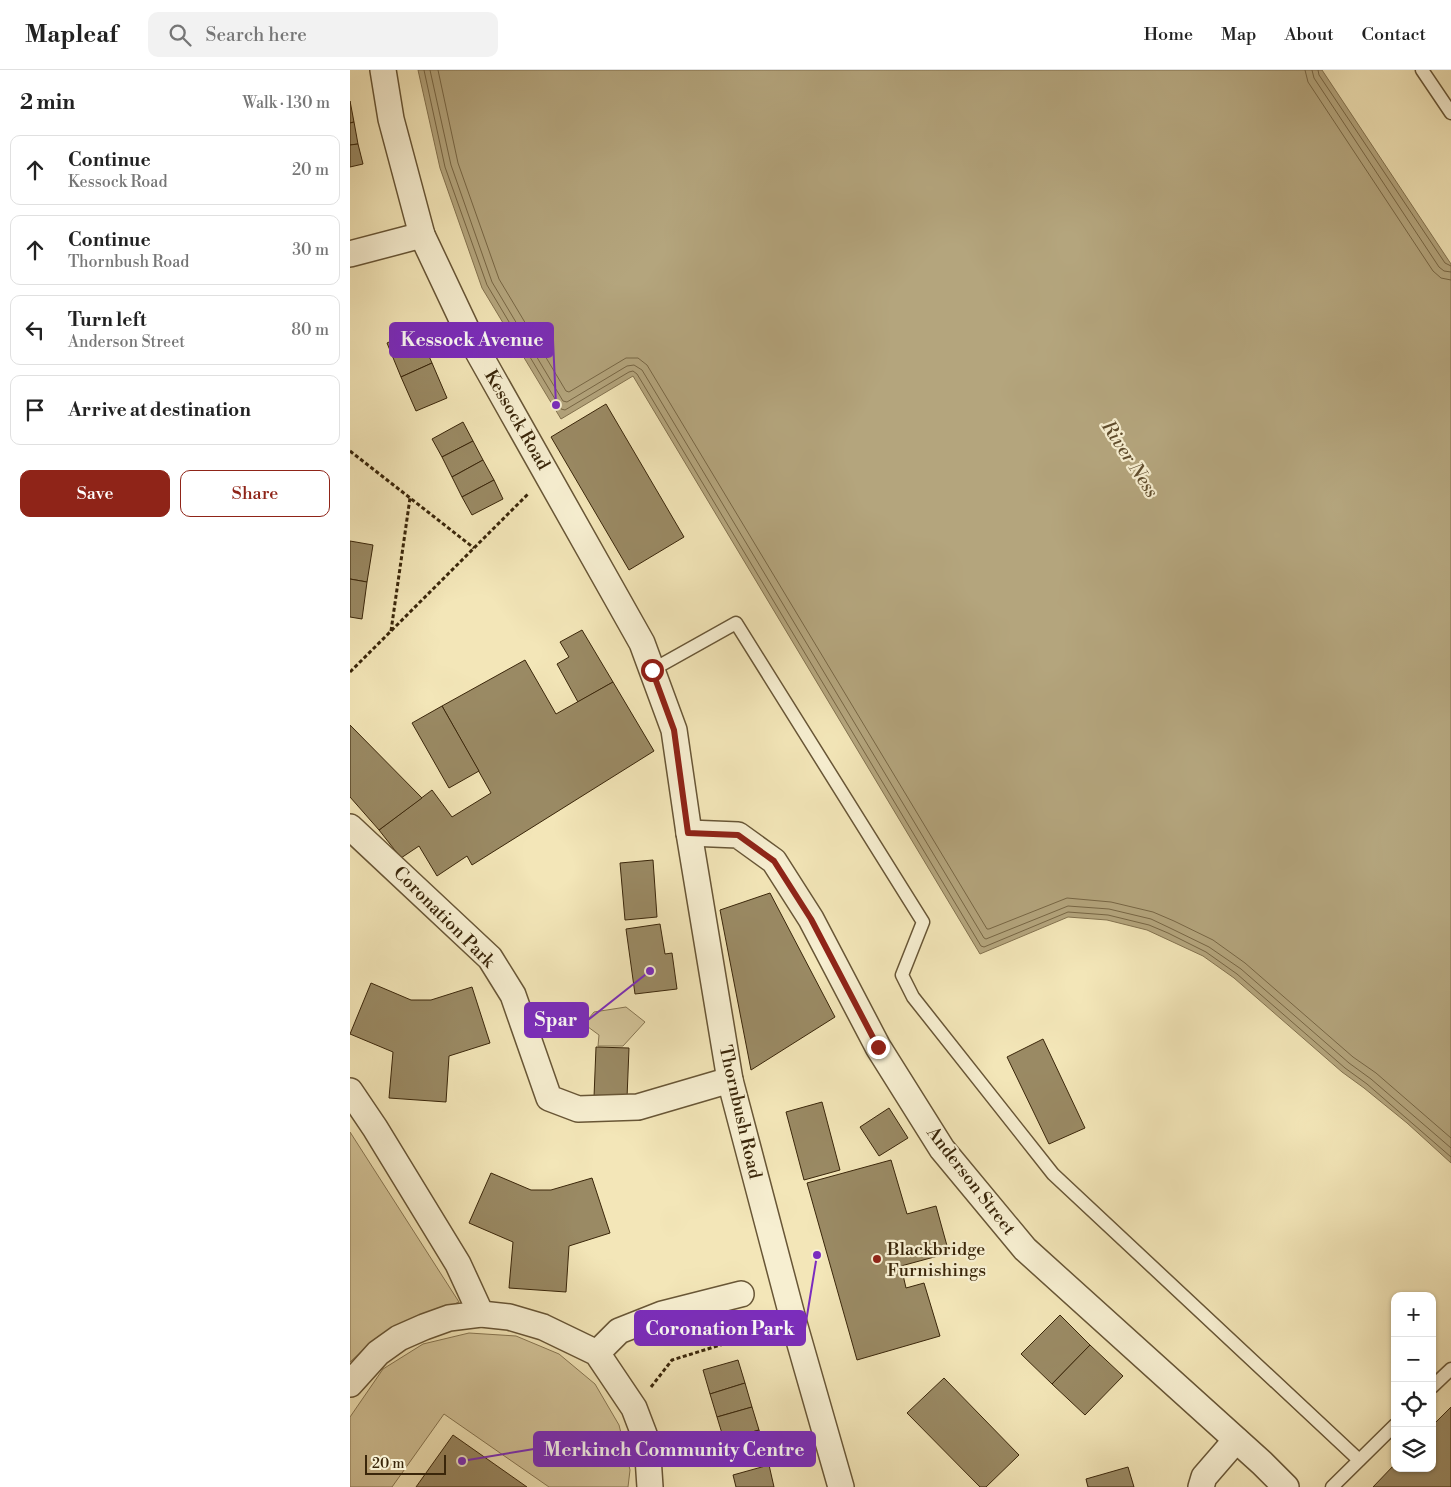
<!DOCTYPE html>
<meta charset="utf-8">
<style>
body{margin:0;font-family:"Libre Bodoni",serif;background:#f2f2f2;color:#222}
.controls{position:absolute;right:15px;bottom:15px;display:grid;overflow:hidden;border-radius:10px;box-shadow:0 1px 4px #0004}
.controls button{width:45px;height:45px;display:grid;place-items:center;padding:0;border:0;border-bottom:1px solid #e0e0e0;background:#fff;color:#222;font:25px sans-serif}
.scale{position:absolute;left:15px;bottom:12px;width:81px;box-sizing:border-box;padding-left:5px;border:2px solid #3a260a;border-top:0;font-size:14px;line-height:18px;white-space:nowrap;color:#3a260a;-webkit-text-stroke:4px #f7efd1;paint-order:stroke}
.stop{position:absolute;width:15px;height:15px;margin:-11px;border:4px solid #8f2418;border-radius:50%;background:#fff}
.stop.end{background:#8f2418;border-color:#fff;box-shadow:0 1px 5px #0008}
.list{margin:0;padding:0;list-style:none}
h2{display:flex;justify-content:space-between;align-items:center;height:65px;margin:0;padding:0 20px;font-size:21px}
h2 small{font-size:16px;font-weight:400;color:#767676}
.list li{display:grid;grid-template-columns:32px 1fr auto;gap:15px;align-items:center;box-sizing:border-box;height:70px;margin:0 10px 10px;padding:0 10px;border:1px solid #e0e0e0;border-radius:10px}
.list b{display:block;font-size:19px;white-space:nowrap}
.list p{margin:0;font-size:16px;white-space:nowrap;color:#767676}
.list em{font-size:16px;font-style:normal;color:#767676}
.actions{display:flex;gap:10px;padding:15px 20px}
.actions a{flex:1;padding:11px 0;border:1px solid #8f2418;border-radius:10px;text-align:center;font-size:18px;color:#8f2418}
.actions .main{background:#8f2418;color:#fff}
.icon{flex:none;width:28px;height:28px;fill:none;stroke:currentColor;stroke-width:2;stroke-linecap:round;stroke-linejoin:round}
.map{position:relative;flex:none;width:1101px;height:1417px;overflow:hidden}
header{display:flex;align-items:center;gap:30px;box-sizing:border-box;height:70px;padding:0 25px;background:#fff;border-bottom:1px solid #e0e0e0}
header strong{font-size:24px}
nav{display:flex;gap:28px;margin-inline-start:auto;font-size:18px}
.search{width:350px;height:45px;background:#f2f2f2;display:flex;align-items:center;gap:12px;box-sizing:border-box;padding:0 18px;border-radius:10px;color:#767676;font-size:19px}
main{display:flex}
aside{flex:1;background:#fff}
.map>svg:first-child{display:block}
.green{fill:#d4c59a;stroke:#877652}
.water{fill:#b4a57d;stroke:#83724f}
.lines{fill:none;stroke-linecap:round;stroke-linejoin:round}
.shore{stroke:#764;stroke-width:1}
.building{fill:#9a8a64;stroke:#3a260a}
.lane-casing{stroke:#685636;stroke-width:15}
.street-casing{stroke:#685636;stroke-width:28}
.path{stroke:#3a260a;stroke-width:3;stroke-dasharray:4 2.5;stroke-linecap:butt}
.lane{stroke:#f7efd1;stroke-width:12}
.street{stroke:#f7efd1;stroke-width:25}
.route{stroke:#8f2418;stroke-width:6}
.poi-dot{fill:#8f2418;stroke:#f7efd1;stroke-width:2}
.labels{text-anchor:middle;dominant-baseline:central;stroke-width:4.5;stroke-linejoin:round;paint-order:stroke}
.street-label{font-size:18px;fill:#3a260a;stroke:#f7efd1}
.poi-label{font-size:18px;fill:#3a260a;stroke:#f7efd1;text-anchor:start}
.water-label{font-size:19px;font-style:italic;fill:#5f4c2c;stroke:#f7efd1}
.leader{fill:none;stroke:#7b2cbf;stroke-width:2}
.callout-dot{fill:#7b2cbf;stroke:#f7efd1;stroke-width:2}
.callout{fill:#7b2cbf;stroke:#7b2cbf;stroke-width:2}
.callout-label{font-size:19px;text-anchor:middle;font-weight:bold;fill:#fff}
</style>
<header>
<strong>Mapleaf</strong>
<div class="search"><svg class="icon" aria-label="search" viewBox="0 0 24 24"><circle cx="10" cy="10" r="6"/><path d="M15 15l6 6"/></svg>Search here</div>
<nav><a>Home</a><a>Map</a><a>About</a><a>Contact</a></nav>
</header>
<main>
<aside>
<h2>2 min<small>Walk · 130 m</small></h2>
<ul class="list">
<li><svg class="icon" aria-label="ahead" viewBox="0 0 24 24"><path d="M12 20V5M6 11l6-6 6 6"/></svg><div><b>Continue</b><p>Kessock Road</p></div><em>20 m</em></li>
<li><svg class="icon" aria-label="ahead" viewBox="0 0 24 24"><path d="M12 20V5M6 11l6-6 6 6"/></svg><div><b>Continue</b><p>Thornbush Road</p></div><em>30 m</em></li>
<li><svg class="icon" aria-label="left" viewBox="0 0 24 24"><path d="M17 20v-9H6M10 6l-5 5 5 5"/></svg><div><b>Turn left</b><p>Anderson Street</p></div><em>80 m</em></li>
<li><svg class="icon" aria-label="arrive" viewBox="0 0 24 24"><path d="M6 21V4h12l-3 4 3 4H6"/></svg><div><b>Arrive at destination</b></div></li>
</ul>
<div class="actions"><a class="main">Save</a><a>Share</a></div>
</aside>
<div class="map">
<svg width="1101" height="1417" viewBox="0 0 1101 1417">
<rect width="100%" height="100%" fill="#f3e6b8"/>
<filter id="stains"><feTurbulence type="fractalNoise" baseFrequency=".004" numOctaves="4"/><feColorMatrix values="0 0 0 0 .2 0 0 0 0 .09 0 0 0 0 .02 0 0 0 .5 -.17"/></filter>
<radialGradient id="worn" r=".72"><stop offset=".6" stop-color="#630" stop-opacity="0"/><stop offset="1" stop-color="#630" stop-opacity=".3"/></radialGradient>
<g class="green">
<path d="M 276,937 L 295,952 L 273,976 L 248,976 L 249,965 L 234,954 L 244,942 Z"/>
<path d="M 0,1062 L 109,1232 L 26,1268 L 0,1292 Z"/>
<path d="M 119,1263 L 166,1266 L 209,1284 L 245,1314 L 269,1355 L 280,1400 L 278,1417 L 199,1417 L 94,1344 L 42,1417 L 0,1417 L 0,1347 L 33,1299 L 73,1274 Z"/>
</g>
<path class="water" d="M 68,0 L 972,0 L 1101,194 L 1101,1093 L 1057,1053 L 1014,1018 L 992,1002 L 884,908 L 853,886 L 797,860 L 757,850 L 718,847 L 630,884 L 283,306 L 211,349 L 132,218 L 90,98 Z"/>
<g class="lines">
<g class="shore">
<path d="M 74,0 L 95,97 L 137,215 L 211,339 L 215,340 L 279,302 L 283,301 L 287,304 L 631,876 L 634,877 L 718,842 L 758,845 L 799,855 L 818,863 L 856,882 L 887,904 L 995,998 L 1017,1014 L 1101,1087"/>
<path d="M 80,0 L 101,95 L 142,212 L 213,331 L 217,332 L 277,296 L 284,295 L 292,300 L 634,868 L 636,869 L 718,836 L 759,839 L 801,849 L 820,858 L 859,877 L 891,899 L 999,993 L 1021,1009 L 1101,1078"/>
<path d="M 88,0 L 108,93 L 149,209 L 216,321 L 219,322 L 276,288 L 288,288 L 297,295 L 637,859 L 639,859 L 717,828 L 761,832 L 803,842 L 824,851 L 863,870 L 895,893 L 1003,987 L 1026,1003 L 1101,1068"/>
<path d="M 955,0 L 958,12 L 1083,201 L 1091,208 L 1101,210"/>
<path d="M 962,0 L 964,8 L 1089,197 L 1094,201 L 1101,202"/>
<path d="M 968,0 L 969,5 L 1095,193 L 1101,196"/>
</g>
</g>
<g class="building">
<path d="M 0,31 L 4,52 L 0,53 Z"/>
<path d="M 4,52 L 8,74 L 0,75 L 0,53 Z"/>
<path d="M 8,74 L 13,94 L 0,97 L 0,75 Z"/>
<path d="M 67,259 L 82,293 L 51,307 L 37,273 Z"/>
<path d="M 82,293 L 97,328 L 66,341 L 51,307 Z"/>
<path d="M 256,334 L 334,467 L 279,500 L 201,367 Z"/>
<path d="M 113,352 L 123,371 L 92,387 L 82,369 Z"/>
<path d="M 123,371 L 133,390 L 102,407 L 92,387 Z"/>
<path d="M 133,390 L 144,410 L 112,427 L 102,407 Z"/>
<path d="M 144,410 L 153,429 L 122,445 L 112,427 Z"/>
<path d="M 0,471 L 23,475 L 17,512 L 0,509 Z"/>
<path d="M 0,509 L 17,512 L 12,549 L 0,547 Z"/>
<path d="M 232,560 L 263,612 L 228,632 L 207,594 L 219,587 L 210,572 Z"/>
<path d="M 175,590 L 206,644 L 263,612 L 304,681 L 122,795 L 117,786 L 87,806 L 69,776 L 51,788 L 29,760 L 82,720 L 102,747 L 141,723 L 92,636 Z"/>
<path d="M 92,636 L 129,701 L 99,718 L 62,653 Z"/>
<path d="M 0,655 L 72,728 L 29,760 L 0,727 Z"/>
<path d="M 303,790 L 307,847 L 275,850 L 270,793 Z"/>
<path d="M 420,823 L 485,947 L 401,1000 L 370,840 Z"/>
<path d="M 310,854 L 315,884 L 322,883 L 327,919 L 285,924 L 276,859 Z"/>
<path d="M 21,913 L 61,930 L 81,930 L 122,917 L 140,973 L 99,986 L 96,1032 L 39,1028 L 43,982 L 0,964 Z"/>
<path d="M 693,969 L 735,1058 L 699,1074 L 657,987 Z"/>
<path d="M 246,977 L 279,978 L 277,1028 L 244,1027 Z"/>
<path d="M 472,1032 L 490,1100 L 454,1110 L 436,1042 Z"/>
<path d="M 539,1038 L 558,1068 L 529,1086 L 510,1057 Z"/>
<path d="M 541,1090 L 557,1144 L 586,1136 L 599,1183 L 551,1196 L 556,1218 L 574,1213 L 590,1266 L 507,1290 L 457,1113 Z"/>
<path d="M 141,1103 L 181,1120 L 201,1120 L 242,1108 L 260,1163 L 219,1176 L 216,1222 L 159,1218 L 163,1172 L 119,1153 Z"/>
<path d="M 710,1245 L 740,1275 L 702,1314 L 671,1284 Z"/>
<path d="M 740,1275 L 773,1306 L 735,1345 L 702,1314 Z"/>
<path d="M 388,1290 L 395,1313 L 360,1324 L 353,1300 Z"/>
<path d="M 594,1308 L 669,1385 L 636,1417 L 630,1417 L 557,1343 Z"/>
<path d="M 395,1313 L 402,1337 L 367,1347 L 360,1324 Z"/>
<path d="M 402,1337 L 409,1360 L 374,1370 L 367,1347 Z"/>
<path d="M 1101,1337 L 1101,1417 L 1023,1417 L 1045,1394 L 1045,1398 L 1082,1398 L 1082,1356 Z"/>
<path d="M 409,1360 L 416,1383 L 380,1393 L 374,1370 Z"/>
<path d="M 103,1365 L 177,1417 L 66,1417 Z"/>
<path d="M 419,1395 L 424,1417 L 386,1417 L 383,1405 Z"/>
<path d="M 778,1397 L 784,1417 L 738,1417 L 736,1409 Z"/>
</g>
<g class="lines">
<g class="lane-casing">
<g id="lane">
<path d="M 1072,0 L 1101,43"/>
<path d="M 302,600 L 386,553 L 573,852 L 552,905 L 563,927 L 703,1104 L 1009,1390"/>
<path d="M 1082,1317 L 1101,1299"/>
<path d="M 982,1417 L 1045,1355"/>
</g>
</g>
<g class="street-casing">
<g id="street">
<path d="M 33,0 L 41,49 L 72,165 L 123,273 L 292,573 L 324,660 L 339,763 L 380,1010 L 444,1253 L 491,1417"/>
<path d="M 0,184 L 72,165"/>
<path d="M 0,757 L 140,888 L 163,925 L 199,1028 L 228,1039 L 288,1037 L 380,1010"/>
<path d="M 339,763 L 388,765 L 424,791 L 461,849 L 528,977 L 592,1079 L 675,1179 L 912,1393 L 936,1417"/>
<path d="M 0,1021 L 25,1058 L 108,1194 L 131,1244"/>
<path d="M 247,1283 L 269,1261 L 312,1244 L 391,1224"/>
<path d="M 0,1314 L 28,1283 L 49,1268 L 74,1257 L 99,1248 L 131,1244 L 159,1247 L 193,1257 L 247,1283 L 284,1338 L 297,1372 L 300,1417"/>
<path d="M 851,1417 L 854,1407 L 886,1370"/>
</g>
</g>
<g class="path">
<path d="M 0,381 L 124,478"/>
<path d="M 41,561 L 60,428"/>
<path d="M 0,602 L 178,424"/>
<path d="M 301,1317 L 322,1290 L 419,1260"/>
</g>
<use href="#lane" class="lane"/>
<use href="#street" class="street"/>
</g>
<g class="lines">
<path class="route" d="M 302,600 L 324,660 L 338,763 L 388,765 L 424,791 L 461,849 L 528,977"/>
</g>
<circle class="poi-dot" cx="527" cy="1189" r="5"/>
<g class="labels">
<g class="street-label">
<text transform="translate(167 350) rotate(60)">Kessock Road</text>
<text transform="translate(94 847) rotate(45)">Coronation Park</text>
<text transform="translate(390 1042) rotate(77)">Thornbush Road</text>
<text transform="translate(621 1111) rotate(52)">Anderson Street</text>
</g>
<g class="poi-label">
<text x="537" y="1179">Blackbridge<tspan x="537" dy="21">Furnishings</tspan></text>
</g>
<g class="water-label">
<text transform="translate(780 389) rotate(57)">River Ness</text>
</g>
</g>
<path class="leader" d="M206 335L203 270M300 901L238 950M467 1185L455 1258M112 1391L184 1379"/>
<g class="callout-dot">
<circle cx="206" cy="335" r="5"/>
<circle cx="300" cy="901" r="5"/>
<circle cx="467" cy="1185" r="5"/>
<circle cx="112" cy="1391" r="5"/>
</g>
<g class="callout">
<rect x="40" y="253" width="163" height="34" rx="5"/>
<rect x="175" y="933" width="63" height="34" rx="5"/>
<rect x="285" y="1241" width="170" height="34" rx="5"/>
<rect x="184" y="1362" width="281" height="34" rx="5"/>
</g>
<g class="callout-label">
<text x="122" y="276">Kessock Avenue</text>
<text x="206" y="956">Spar</text>
<text x="370" y="1265">Coronation Park</text>
<text x="324" y="1386">Merkinch Community Centre</text>
</g>
<rect width="100%" height="100%" filter="url(#stains)"/>
<rect width="100%" height="100%" fill="url(#worn)"/>
</svg>
<div class="controls">
<button>+</button>
<button>−</button>
<button><svg class="icon" aria-label="locate" viewBox="0 0 24 24"><circle cx="12" cy="12" r="6"/><path d="M12 2v4M12 18v4M2 12h4M18 12h4"/></svg></button>
<button><svg class="icon" aria-label="layers" viewBox="0 0 24 24"><path d="M12 4l9 5-9 5-9-5zM3 14l9 5 9-5"/></svg></button>
</div>
<div class="scale">20 m</div>
<div class="stop" style="left:302px;top:600px"></div>
<div class="stop end" style="left:528px;top:977px"></div>
</div>
</main>
